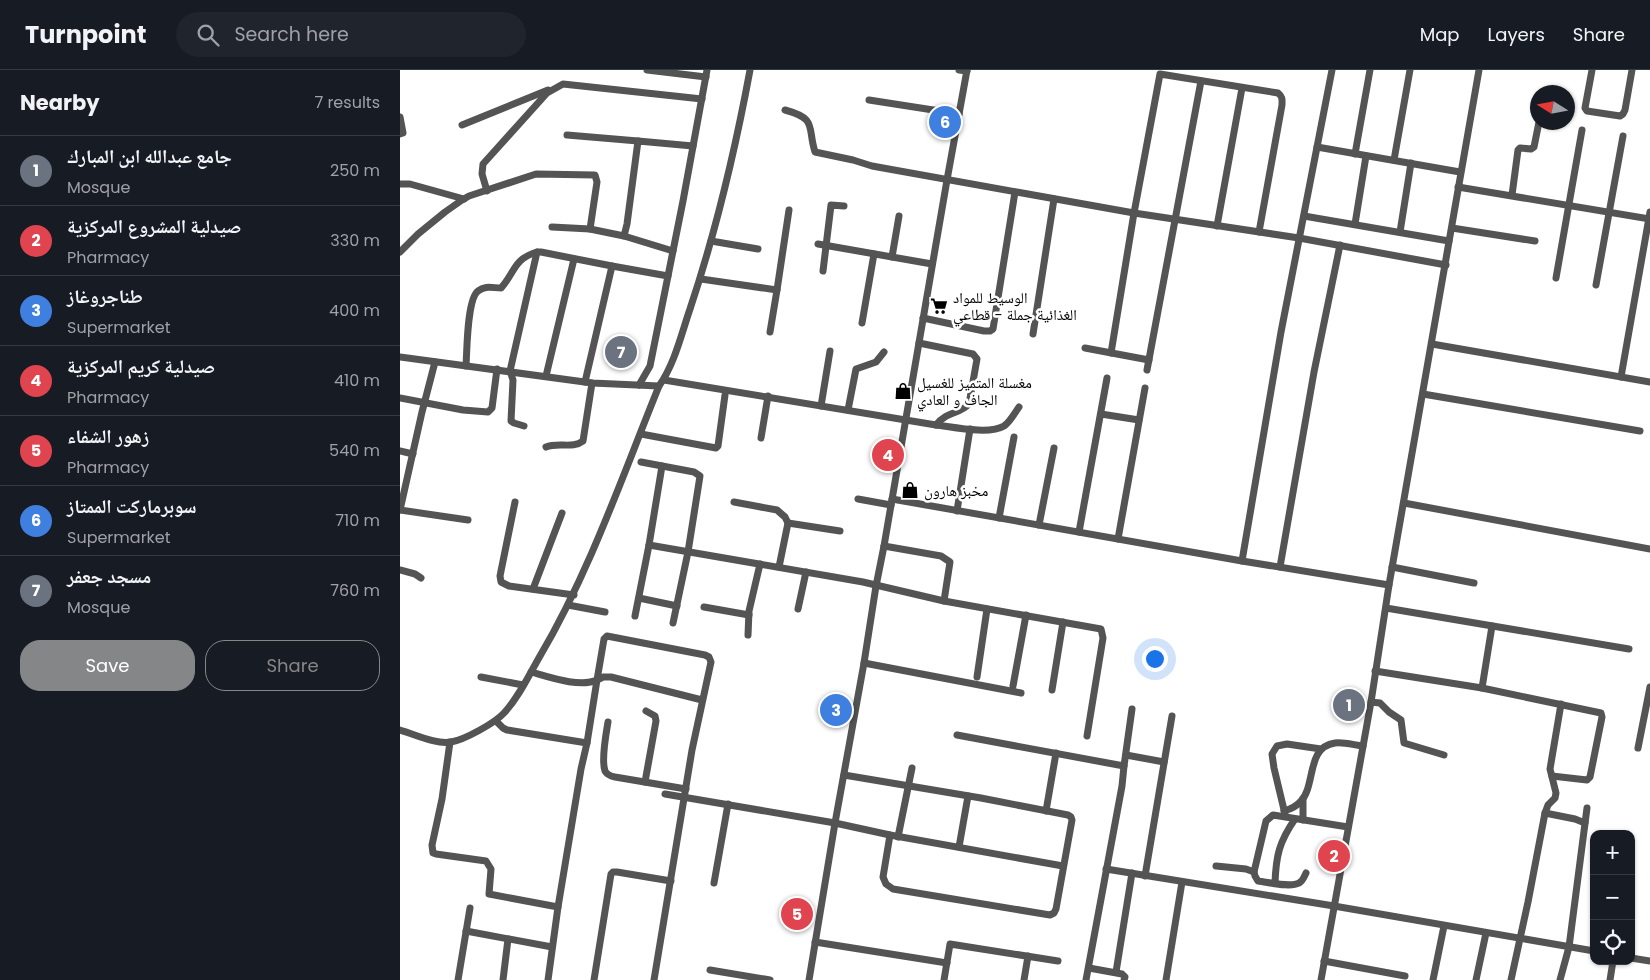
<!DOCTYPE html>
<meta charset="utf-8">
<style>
body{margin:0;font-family:Poppins,"Noto Naskh Arabic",sans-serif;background:#20242c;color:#f1f3f6}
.controls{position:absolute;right:15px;bottom:15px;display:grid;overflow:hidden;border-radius:10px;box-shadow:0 1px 4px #0004}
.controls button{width:45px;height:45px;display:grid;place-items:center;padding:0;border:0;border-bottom:1px solid #363941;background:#171b24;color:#f1f3f6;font:25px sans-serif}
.compass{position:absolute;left:1130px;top:15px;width:45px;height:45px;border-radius:50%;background:#171b24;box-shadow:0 1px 4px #0004;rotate:281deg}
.you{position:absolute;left:754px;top:588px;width:18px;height:18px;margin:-12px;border:4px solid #fff;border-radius:50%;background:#1a73e8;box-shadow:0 0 0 8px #1a73e833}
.badge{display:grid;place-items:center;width:32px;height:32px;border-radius:50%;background:#858687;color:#fff;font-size:16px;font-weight:700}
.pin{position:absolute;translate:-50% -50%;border:2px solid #fff;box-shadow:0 1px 5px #0006}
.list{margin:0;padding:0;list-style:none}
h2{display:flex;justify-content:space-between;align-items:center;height:65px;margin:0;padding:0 20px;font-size:21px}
h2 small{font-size:16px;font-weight:400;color:#9ea1a6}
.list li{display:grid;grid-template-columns:32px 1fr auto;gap:15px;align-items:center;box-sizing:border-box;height:70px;padding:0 20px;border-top:1px solid #363941}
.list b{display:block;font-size:19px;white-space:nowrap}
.list p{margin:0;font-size:16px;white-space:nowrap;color:#9ea1a6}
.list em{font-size:16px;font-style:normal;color:#9ea1a6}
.actions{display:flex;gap:10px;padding:15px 20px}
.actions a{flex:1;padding:11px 0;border:1px solid #858687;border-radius:20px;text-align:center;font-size:18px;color:#858687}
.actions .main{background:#858687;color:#fff}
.icon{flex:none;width:28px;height:28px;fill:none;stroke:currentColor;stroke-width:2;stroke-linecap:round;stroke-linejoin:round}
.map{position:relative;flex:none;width:1250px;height:910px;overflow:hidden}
header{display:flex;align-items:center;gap:30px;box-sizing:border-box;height:70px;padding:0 25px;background:#171b24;border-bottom:1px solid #363941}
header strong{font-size:24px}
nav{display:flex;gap:28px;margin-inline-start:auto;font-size:18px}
.search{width:350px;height:45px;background:#20242c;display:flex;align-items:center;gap:12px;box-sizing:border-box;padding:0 18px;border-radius:28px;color:#9ea1a6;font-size:19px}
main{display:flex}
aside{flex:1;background:#171b24}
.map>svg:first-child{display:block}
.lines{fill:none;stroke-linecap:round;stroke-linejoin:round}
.minor{stroke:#545454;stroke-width:7}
.labels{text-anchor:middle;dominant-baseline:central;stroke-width:5;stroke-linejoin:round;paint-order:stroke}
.poi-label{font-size:15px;fill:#000;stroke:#fff;text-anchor:start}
</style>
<header>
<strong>Turnpoint</strong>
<div class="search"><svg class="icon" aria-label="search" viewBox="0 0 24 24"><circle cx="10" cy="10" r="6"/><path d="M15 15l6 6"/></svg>Search here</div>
<nav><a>Map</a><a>Layers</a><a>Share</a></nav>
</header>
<main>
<aside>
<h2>Nearby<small>7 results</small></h2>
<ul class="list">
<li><span class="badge" style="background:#6b7280">1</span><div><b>جامع عبدالله ابن المبارك</b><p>Mosque</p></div><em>250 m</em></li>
<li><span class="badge" style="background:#e0444e">2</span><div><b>صيدلية المشروع المركزية</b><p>Pharmacy</p></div><em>330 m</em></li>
<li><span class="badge" style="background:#3f7fe0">3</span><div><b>طناجروغاز</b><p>Supermarket</p></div><em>400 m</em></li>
<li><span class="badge" style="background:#e0444e">4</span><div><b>صيدلية كريم المركزية</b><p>Pharmacy</p></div><em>410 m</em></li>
<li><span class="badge" style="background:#e0444e">5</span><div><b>زهور الشفاء</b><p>Pharmacy</p></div><em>540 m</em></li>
<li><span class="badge" style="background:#3f7fe0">6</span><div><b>سوبرماركت الممتاز</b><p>Supermarket</p></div><em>710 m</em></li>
<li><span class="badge" style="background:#6b7280">7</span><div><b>مسجد جعفر</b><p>Mosque</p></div><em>760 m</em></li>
</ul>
<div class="actions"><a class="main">Save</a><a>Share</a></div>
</aside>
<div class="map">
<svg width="1250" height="910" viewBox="0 0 1250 910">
<rect width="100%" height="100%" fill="#fff"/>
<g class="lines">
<g class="minor">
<path d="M 247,0 L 306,7"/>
<path d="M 559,0 L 567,1"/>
<path d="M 1192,0 L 1185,38 L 1187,41 L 1220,46 L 1223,44 L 1225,40 L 1232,0"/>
<path d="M 469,30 L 559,44"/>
<path d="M 385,40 C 418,49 407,57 415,82 L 453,90 L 472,96 L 734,143 L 899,168 L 1046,195"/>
<path d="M 0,47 L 3,63 L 0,64"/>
<path d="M 62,55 L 148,20"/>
<path d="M 167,65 L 238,71"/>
<path d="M 917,77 L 1060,102"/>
<path d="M 955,84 L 970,0"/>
<path d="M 994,90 L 1010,0"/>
<path d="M 0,114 L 10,114 L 64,129"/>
<path d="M 1058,117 L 1250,149"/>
<path d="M 87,121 L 82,104 L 83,94 L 147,23 L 163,14 L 302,29"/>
<path d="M 1112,125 L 1118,80 L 1120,78 L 1131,79 L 1134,77 L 1139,52"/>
<path d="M 904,146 L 1049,171"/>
<path d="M 955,154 L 966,86"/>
<path d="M 817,156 L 842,18"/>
<path d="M 152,157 L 190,159"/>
<path d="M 1052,158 L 1135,171"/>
<path d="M 1000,162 L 1011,93"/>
<path d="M 311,171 L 358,179"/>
<path d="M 418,174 L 532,194"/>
<path d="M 273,181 L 224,166 L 227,154 L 238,71 L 293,76"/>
<path d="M 0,182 L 18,164 L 45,142 L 62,130 L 69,126 L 136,104 L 195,105 L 197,112 L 190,159 L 224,166"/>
<path d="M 492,187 L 499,146"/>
<path d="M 423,201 L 431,135 L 444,136"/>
<path d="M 1156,208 L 1182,60"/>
<path d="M 301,209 L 377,220 L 389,140"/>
<path d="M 1196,215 L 1223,66"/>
<path d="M 523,248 L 584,261 L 590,261 L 593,259 L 615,122"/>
<path d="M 462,253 L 474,184"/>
<path d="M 370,262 L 377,220"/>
<path d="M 633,264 L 654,129"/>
<path d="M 519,273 L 573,284 L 577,289 L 569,334 C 559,345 548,340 536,355"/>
<path d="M 1032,274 L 1250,312"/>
<path d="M 685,278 L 749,290"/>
<path d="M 711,283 L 734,143 L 760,4 L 878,23 C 883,27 882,30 882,35 L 859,162"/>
<path d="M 0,287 L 192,313 L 259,316 C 275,293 281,265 290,239 C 316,161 335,81 350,0"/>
<path d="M 66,296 C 67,281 67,229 78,221 C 85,215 93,218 101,218 C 115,203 113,189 137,182"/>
<path d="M 747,300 L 801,11"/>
<path d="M 146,306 L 174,189"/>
<path d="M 1221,307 L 1250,142"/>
<path d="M 264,310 L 536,355 C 553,357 589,365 604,356 C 610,352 614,344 619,337"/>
<path d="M 185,312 L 212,196 L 268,206"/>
<path d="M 239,315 L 250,296 L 283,131 L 307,0"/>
<path d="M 1023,324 L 1240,361"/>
<path d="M 0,328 L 63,340 L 88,342 L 92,338 L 97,299"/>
<path d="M 421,336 L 430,281"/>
<path d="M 448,340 L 456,299 L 476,292 L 484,282"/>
<path d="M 701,344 L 739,350"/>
<path d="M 124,356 L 114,353 L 111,351 L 113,310 L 110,301 L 137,182 L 141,182 L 212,196"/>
<path d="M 241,364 L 316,378 L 318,376 L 325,325"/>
<path d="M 361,368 L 368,326"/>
<path d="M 146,377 C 158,372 173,379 183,371 L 192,313"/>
<path d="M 0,381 L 13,384"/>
<path d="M 241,392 L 294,402 L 300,406 L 288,482 L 273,553"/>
<path d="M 458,429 L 491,435"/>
<path d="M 492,429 L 842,491 L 989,515"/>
<path d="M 115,432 L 100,506 L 101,512 L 109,516 L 174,525"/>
<path d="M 334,432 L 377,440 L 385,447 L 388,453 L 379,497"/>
<path d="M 1004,433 L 1250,479"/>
<path d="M 0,440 L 22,342 L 35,292"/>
<path d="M 0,440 L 68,450"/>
<path d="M 557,441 L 570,359"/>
<path d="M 599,448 L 614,367"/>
<path d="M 388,453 L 440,461"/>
<path d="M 639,455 L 654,378"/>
<path d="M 679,462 L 707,308"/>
<path d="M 718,469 L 745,318"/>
<path d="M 249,475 L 463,512 L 544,531 L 701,559 L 703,568 L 687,666"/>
<path d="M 484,476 L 541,486 L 550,492 L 544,531"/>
<path d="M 842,491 L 881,262 L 932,0"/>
<path d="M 880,497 L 914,302 L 940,175"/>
<path d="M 992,497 L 1074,513"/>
<path d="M 0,500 L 15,504 L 21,508"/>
<path d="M 133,519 L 162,443"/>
<path d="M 239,528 L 277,536"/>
<path d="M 168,535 L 205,542"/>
<path d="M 304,537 L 349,545"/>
<path d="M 986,538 L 1229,579"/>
<path d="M 398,539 L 406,502"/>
<path d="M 235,546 L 249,475 L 262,396"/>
<path d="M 348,565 L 349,541 L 360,494"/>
<path d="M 464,593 L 621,623"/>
<path d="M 975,601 L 1082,618 L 1201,643 L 1202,647 L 1190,707 L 1187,710 L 1152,706"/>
<path d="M 131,602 C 149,607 180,618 197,610 L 204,569 L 207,566 L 305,585 L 309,587 L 311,592 L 292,680 L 254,910"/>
<path d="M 81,607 L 123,615"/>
<path d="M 577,607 L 587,539"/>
<path d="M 613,616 L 626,545"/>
<path d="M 1082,618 L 1092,556"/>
<path d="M 652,620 L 663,552"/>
<path d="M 971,632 L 980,633 L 989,642 L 1001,650 L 1004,673 L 1044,685"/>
<path d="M 96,651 L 103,658 L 107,660 L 187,673"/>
<path d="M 208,652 C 206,664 201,690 205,701 C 207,705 210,706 215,707 L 286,719"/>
<path d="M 0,660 C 14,664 37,675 51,672 C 64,670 95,653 104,643 C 119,627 129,605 140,586 C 190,501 222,407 259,316"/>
<path d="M 557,665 L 724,696 L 722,716 L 686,910"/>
<path d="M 50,672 L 42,729 L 32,775 L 33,783 L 36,784 L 86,791 L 91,799 L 89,824 L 158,837 L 148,910"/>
<path d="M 1238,678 L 1250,617"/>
<path d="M 726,685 L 764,692"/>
<path d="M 724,696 L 732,639"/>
<path d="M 444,705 L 581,728 L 668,745 L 671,747 L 672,750 L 656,839 L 654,843 L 650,845 L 493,819 L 486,814 L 483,807 L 490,765"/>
<path d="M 245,712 L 256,651 L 255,646 L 246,641"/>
<path d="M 265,724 L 435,753 L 490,765 L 663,796"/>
<path d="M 903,730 L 903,750"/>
<path d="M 646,741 L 656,683"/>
<path d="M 884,741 C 891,739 897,736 901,731 C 916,715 906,677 935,673 C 944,672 954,675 963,676"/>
<path d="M 1145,743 L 1175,749 L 1185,753"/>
<path d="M 885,744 L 874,698 L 872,684 L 877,676 L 887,674 L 921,679"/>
<path d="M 498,767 L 512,698"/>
<path d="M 559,777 L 568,726"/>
<path d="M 816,796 L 846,799 L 854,802 L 855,806 L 858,811 C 868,812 890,818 899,813 C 903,811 904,807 906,803"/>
<path d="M 706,799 L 934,836 L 1194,881"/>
<path d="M 854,802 L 866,751 L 873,745 L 948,757"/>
<path d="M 745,806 L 772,646"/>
<path d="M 314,813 L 328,734"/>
<path d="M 875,813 C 876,786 879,772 895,749"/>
<path d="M 158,837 L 181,699 L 187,673 L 197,610 L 203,607 L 211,607 L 302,630"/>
<path d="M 66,861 L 152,877"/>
<path d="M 415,872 L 547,893"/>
<path d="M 1231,888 L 1250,891"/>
<path d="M 924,891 L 1005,906"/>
<path d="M 689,898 L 722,904 L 725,907 L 724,910"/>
<path d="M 310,900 L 370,910"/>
<path d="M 716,902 L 732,803"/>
<path d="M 58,910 L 70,838"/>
<path d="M 103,910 L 108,869"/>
<path d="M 194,910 L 211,804 L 213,802 L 217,802 L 271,811"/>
<path d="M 409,910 L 435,753 L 464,593 L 476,516 L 484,476 L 547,110 L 567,0"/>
<path d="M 544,910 L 550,874 L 658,891"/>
<path d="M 624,910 L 628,886"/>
<path d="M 766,910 L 782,812"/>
<path d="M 921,910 L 971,632 L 989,515 L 1079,0"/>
<path d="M 1033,910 L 1044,856"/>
<path d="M 1076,910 L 1086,863"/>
<path d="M 1111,910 L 1128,832 L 1145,743 L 1148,735 L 1155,728 L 1156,723 L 1150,699 L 1161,634"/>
<path d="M 1160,910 L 1169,877 L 1187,738"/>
<path d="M 1210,910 L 1213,891"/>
</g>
</g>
<defs>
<g id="supermarket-bare" transform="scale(1.35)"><path d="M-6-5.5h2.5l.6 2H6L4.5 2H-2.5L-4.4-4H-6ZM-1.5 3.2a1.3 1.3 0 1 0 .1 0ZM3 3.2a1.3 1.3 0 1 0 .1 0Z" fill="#000" stroke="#fff" stroke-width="2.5" paint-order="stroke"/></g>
<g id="shop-bare" transform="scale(1.35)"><path d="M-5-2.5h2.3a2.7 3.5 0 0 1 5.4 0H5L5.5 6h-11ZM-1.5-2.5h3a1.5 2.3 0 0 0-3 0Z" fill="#000" stroke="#fff" stroke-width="2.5" paint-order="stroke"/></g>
</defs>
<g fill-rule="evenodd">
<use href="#supermarket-bare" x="539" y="236"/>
<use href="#shop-bare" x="503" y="321"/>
<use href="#shop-bare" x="510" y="420"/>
</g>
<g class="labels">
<g class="poi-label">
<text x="553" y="227">الوسيط للمواد<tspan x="553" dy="17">الغذائية جملة - قطاعي</tspan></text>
<text x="517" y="312">مغسلة المتميز للغسيل<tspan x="517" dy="17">الجاف و العادي</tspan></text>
<text x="524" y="420">مخبز هارون</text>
</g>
</g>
</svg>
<div class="controls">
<button>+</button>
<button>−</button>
<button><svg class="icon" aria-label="locate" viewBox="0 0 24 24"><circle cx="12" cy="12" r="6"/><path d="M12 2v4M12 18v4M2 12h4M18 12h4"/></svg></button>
</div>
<svg class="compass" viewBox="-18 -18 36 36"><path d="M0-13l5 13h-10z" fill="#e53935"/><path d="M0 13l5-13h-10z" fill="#9ea1a6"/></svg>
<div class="you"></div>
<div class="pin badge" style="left:949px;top:635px;background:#6b7280">1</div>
<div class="pin badge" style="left:934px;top:786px;background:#e0444e">2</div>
<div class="pin badge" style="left:436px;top:640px;background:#3f7fe0">3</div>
<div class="pin badge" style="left:488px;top:385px;background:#e0444e">4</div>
<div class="pin badge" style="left:397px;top:844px;background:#e0444e">5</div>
<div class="pin badge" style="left:545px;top:52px;background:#3f7fe0">6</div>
<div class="pin badge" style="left:221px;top:282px;background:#6b7280">7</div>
</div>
</main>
